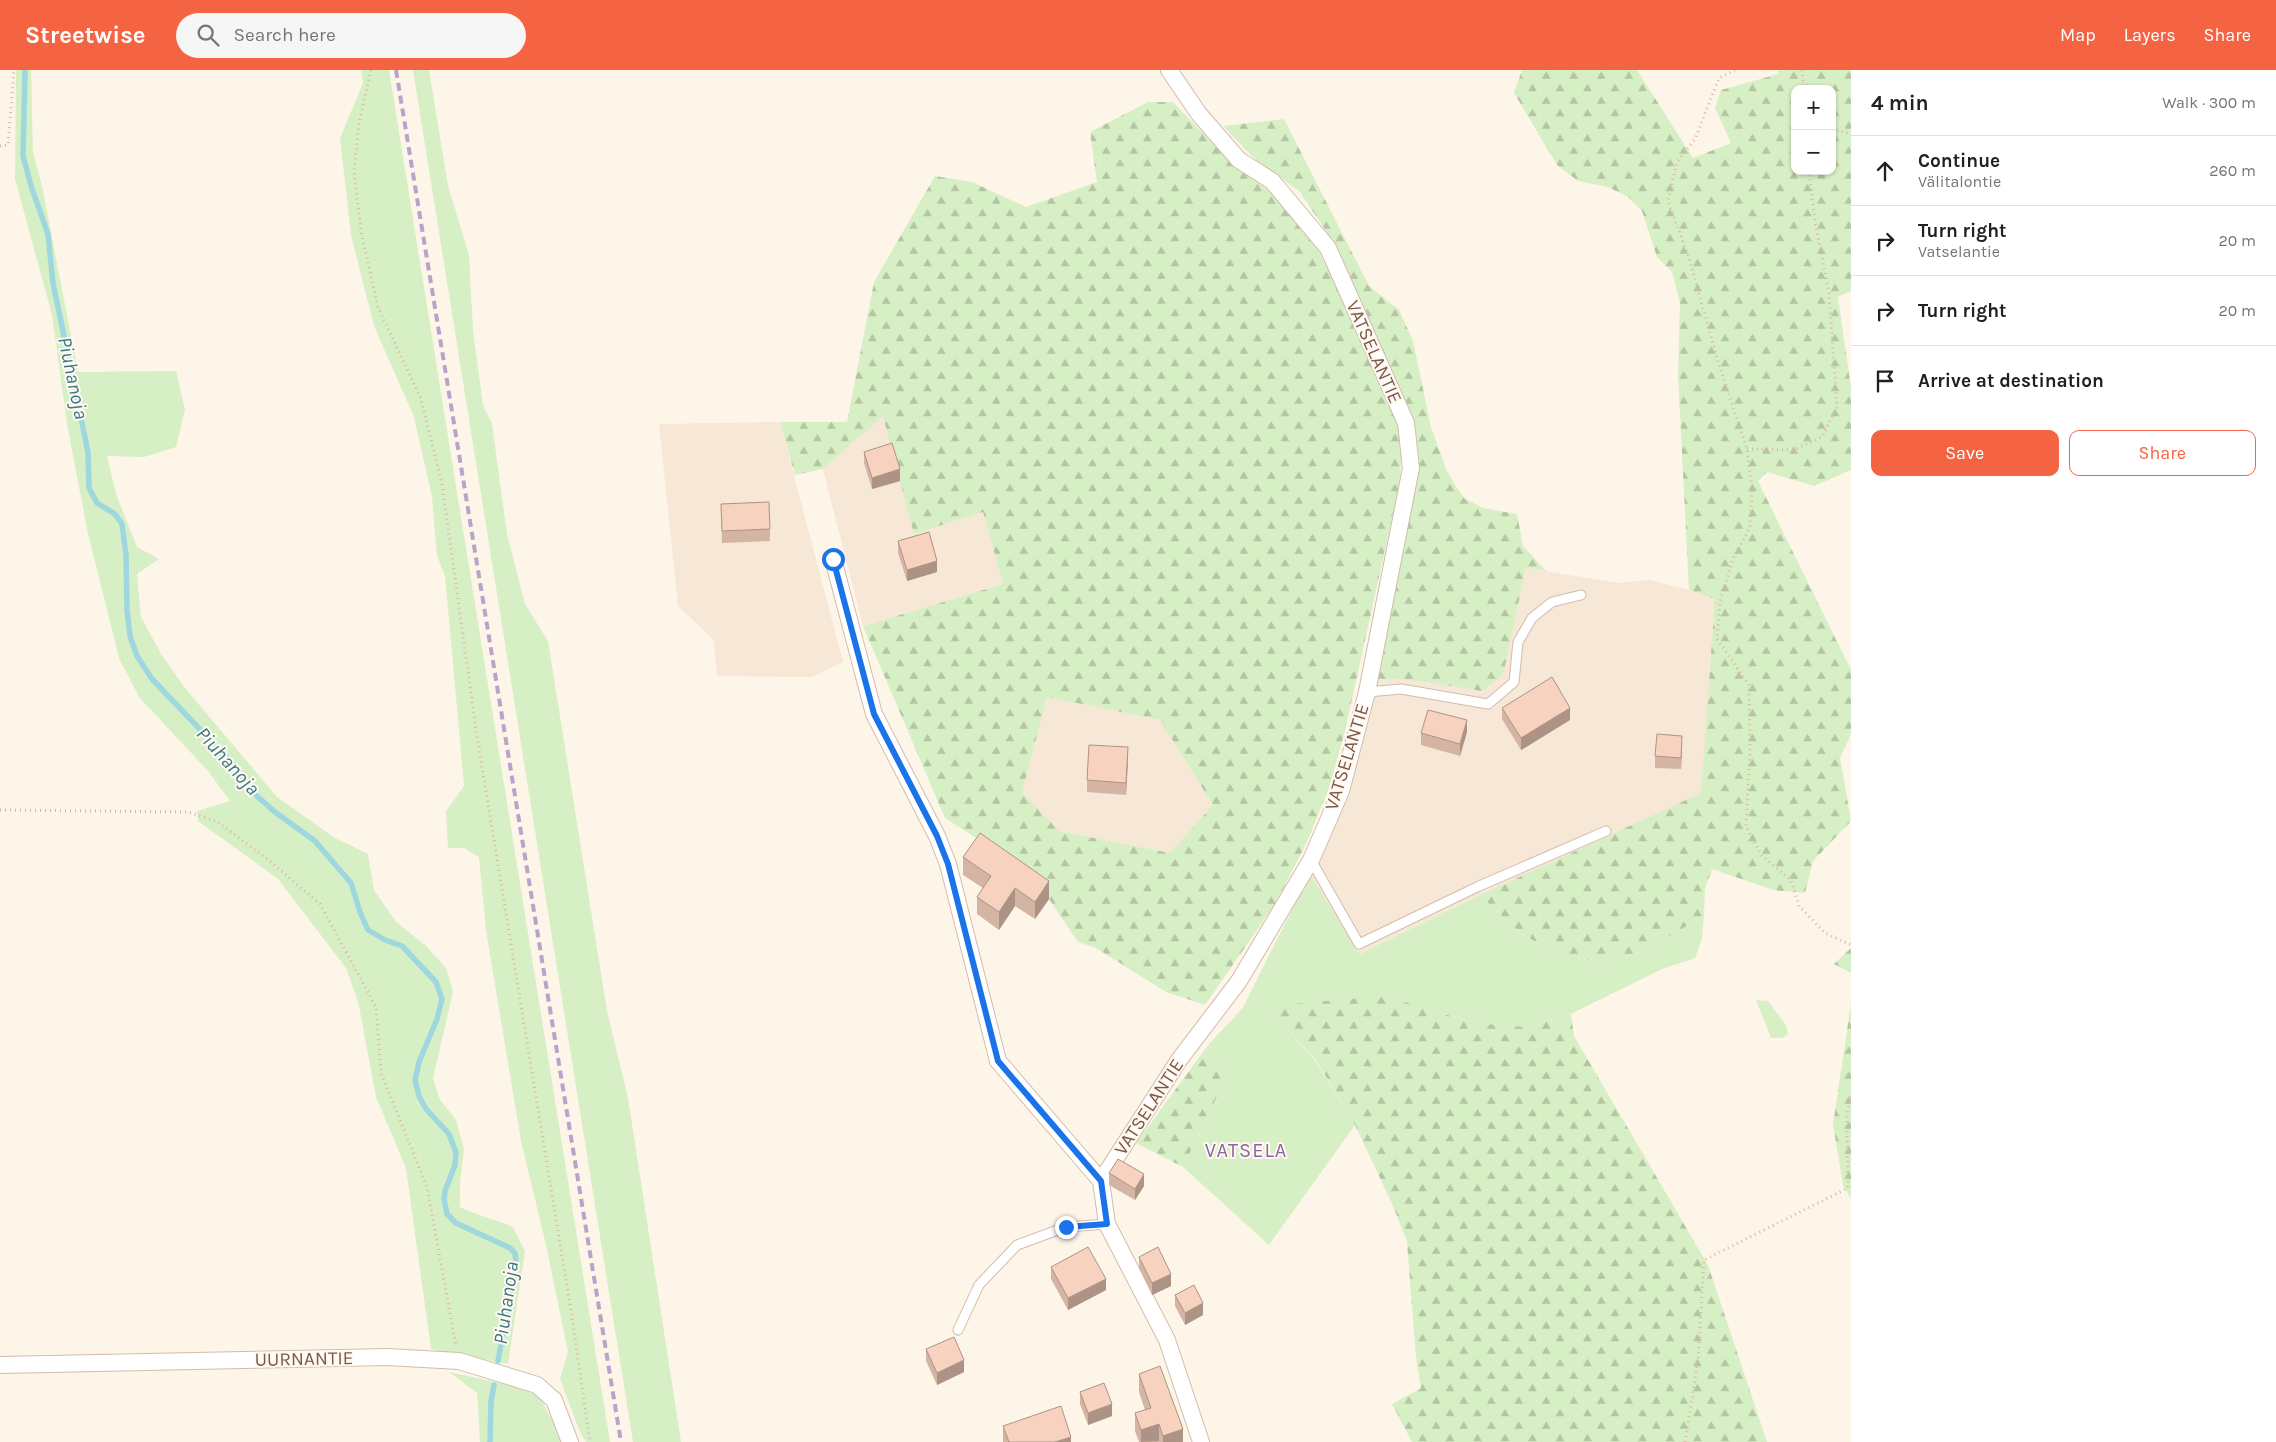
<!DOCTYPE html>
<meta charset="utf-8">
<style>
body{margin:0;font-family:Karla,sans-serif;background:#f6f6f6;color:#202124}
.controls{position:absolute;right:15px;top:15px;display:grid;overflow:hidden;border-radius:10px;box-shadow:0 1px 4px #0004}
.controls button{width:45px;height:45px;display:grid;place-items:center;padding:0;border:0;border-bottom:1px solid #e0e0e0;background:#fff;color:#202124;font:25px sans-serif}
.stop{position:absolute;width:15px;height:15px;margin:-11px;border:4px solid #1a73e8;border-radius:50%;background:#fff}
.stop.end{background:#1a73e8;border-color:#fff;box-shadow:0 1px 5px #0008}
.list{margin:0;padding:0;list-style:none}
h2{display:flex;justify-content:space-between;align-items:center;height:65px;margin:0;padding:0 20px;font-size:21px}
h2 small{font-size:16px;font-weight:400;color:#757577}
.list li{display:grid;grid-template-columns:32px 1fr auto;gap:15px;align-items:center;box-sizing:border-box;height:70px;padding:0 20px;border-top:1px solid #e0e0e0}
.list b{display:block;font-size:19px;white-space:nowrap}
.list p{margin:0;font-size:16px;white-space:nowrap;color:#757577}
.list em{font-size:16px;font-style:normal;color:#757577}
.actions{display:flex;gap:10px;padding:15px 20px}
.actions a{flex:1;padding:11px 0;border:1px solid #f46443;border-radius:10px;text-align:center;font-size:18px;color:#f46443}
.actions .main{background:#f46443;color:#fff}
.icon{flex:none;width:28px;height:28px;fill:none;stroke:currentColor;stroke-width:2;stroke-linecap:round;stroke-linejoin:round}
.map{position:relative;flex:none;width:1851px;height:1372px;overflow:hidden}
header{display:flex;align-items:center;gap:30px;box-sizing:border-box;height:70px;padding:0 25px;background:#f46443;color:#fff}
header strong{font-size:24px}
nav{display:flex;gap:28px;margin-inline-start:auto;font-size:18px}
.search{width:350px;height:45px;background:#f6f6f6;display:flex;align-items:center;gap:12px;box-sizing:border-box;padding:0 18px;border-radius:28px;color:#757577;font-size:19px}
main{display:flex}
aside{flex:1;background:#fff}
.map>svg:first-child{display:block}
.residential{fill:#f7e7d6}
.grass{fill:#d7efc5}
.forest{fill:url(#forest-firs);fill-rule:evenodd}
.lines{fill:none;stroke-linecap:round;stroke-linejoin:round}
.stream{stroke:#9fd7de;stroke-width:5.5}
.lane-casing{stroke:#d3bcac;stroke-width:11}
.street-casing{stroke:#d3bcac;stroke-width:18}
.path{stroke:#ddb59f;stroke-width:3;stroke-dasharray:1 4;stroke-linecap:butt}
.lane{stroke:#fff;stroke-width:9}
.street{stroke:#fff;stroke-width:16}
.rail{stroke:#b8a4cb;stroke-width:4;stroke-dasharray:8 5;stroke-linecap:butt}
.wall{fill:#d4b5a3}
.shaded-wall{fill:#ad9385}
.building{fill:#f7d2be;stroke:#ad9385}
.route{stroke:#1a73e8;stroke-width:6}
.labels{text-anchor:middle;dominant-baseline:central;stroke-width:4;stroke-linejoin:round;paint-order:stroke}
.street-label{font-size:19px;fill:#7d5949;stroke:#fff9f2}
.water-label{font-size:20px;font-style:italic;fill:#3a7a83;stroke:#fff9f2}
.neighbourhood-label{font-size:20px;letter-spacing:1px;fill:#8a65a0;stroke:#fff9f2}
</style>
<header>
<strong>Streetwise</strong>
<div class="search"><svg class="icon" aria-label="search" viewBox="0 0 24 24"><circle cx="10" cy="10" r="6"/><path d="M15 15l6 6"/></svg>Search here</div>
<nav><a>Map</a><a>Layers</a><a>Share</a></nav>
</header>
<main>
<div class="map">
<svg width="1851" height="1372" viewBox="0 0 1851 1372">
<defs>
<pattern id="forest-firs" width="22" height="20" patternUnits="userSpaceOnUse" patternTransform="scale(1.25)"><rect width="22" height="20" fill="#d7efc5"/><path d="M5 1l3.5 6h-7zM16 11l3.5 6h-7z" fill="#b4c5a2"/></pattern>
</defs>
<rect width="100%" height="100%" fill="#fef5e9"/>
<g class="residential">
<path d="M 883,345 L 914,464 L 983,442 L 1003,514 L 863,556 L 823,399 Z"/>
<path d="M 780,352 L 843,592 L 812,607 L 717,606 L 714,570 L 678,536 L 659,354 Z"/>
<path d="M 1526,498 L 1618,513 L 1649,510 L 1689,520 L 1715,529 L 1702,723 L 1480,825 L 1360,884 L 1310,804 L 1334,757 L 1352,709 L 1376,609 L 1412,610 L 1482,621 L 1503,605 Z"/>
<path d="M 1047,627 L 1160,650 L 1213,735 L 1170,783 L 1059,761 L 1022,722 Z"/>
</g>
<g class="grass">
<path d="M 16,0 L 31,0 L 33,82 L 42,116 L 78,302 L 176,301 L 185,340 L 176,377 L 144,387 L 107,386 L 116,424 L 137,477 L 159,489 L 137,504 L 141,547 L 161,584 L 185,618 L 277,727 L 335,768 L 368,784 L 374,820 L 396,852 L 425,875 L 446,898 L 453,922 L 433,1008 L 439,1028 L 456,1050 L 464,1079 L 460,1112 L 460,1137 C 478,1146 495,1149 513,1157 L 525,1181 L 508,1294 L 431,1279 L 406,1098 L 376,1027 L 358,931 L 346,898 L 278,809 L 198,751 L 197,741 L 230,731 L 208,701 L 139,627 L 119,588 L 88,464 L 67,354 L 52,245 L 15,109 Z"/>
<path d="M 361,0 L 389,0 L 610,1372 L 586,1372 L 580,1362 L 560,1309 L 568,1282 L 546,1175 L 521,1071 L 486,860 L 479,787 L 464,778 L 448,778 L 446,741 L 464,716 L 445,506 L 437,486 L 432,427 L 414,347 L 374,256 L 351,165 L 340,68 L 363,13 Z"/>
<path d="M 413,0 L 429,0 L 448,116 L 469,185 L 473,260 L 483,335 L 492,354 L 507,464 L 525,534 L 548,571 L 607,941 L 628,1028 L 681,1372 L 633,1372 Z"/>
<path d="M 1310,804 L 1360,884 L 1480,825 L 1518,862 L 1560,885 L 1604,893 L 1642,882 L 1704,846 L 1702,869 L 1695,888 L 1662,899 L 1571,944 L 1526,957 L 1474,953 L 1438,942 L 1267,937 L 1315,990 L 1355,1055 L 1269,1175 L 1183,1097 L 1224,1012 L 1209,974 L 1242,939 Z"/>
<path d="M 1756,930 L 1768,931 L 1786,955 L 1788,964 L 1782,968 L 1771,968 Z"/>
<path d="M 449,1302 L 522,1318 L 540,1327 L 563,1372 L 480,1372 L 477,1323 Z"/>
</g>
<g class="forest">
<path d="M 1522,0 L 1637,0 L 1693,88 L 1731,73 L 1715,38 L 1721,20 L 1778,4 L 1778,0 L 1851,0 L 1851,221 L 1838,227 L 1851,318 L 1851,400 L 1814,416 L 1767,402 L 1758,411 L 1851,600 L 1851,664 L 1840,688 L 1851,751 L 1813,791 L 1805,823 L 1773,820 L 1712,799 L 1705,818 L 1704,846 L 1642,882 L 1604,893 L 1560,885 L 1518,862 L 1480,825 L 1701,723 L 1715,529 L 1689,520 L 1678,305 L 1680,233 L 1672,202 L 1657,187 L 1642,141 L 1628,127 L 1608,117 L 1578,111 L 1557,95 L 1514,23 ZM 1795,19 L 1832,19 L 1832,101 L 1795,101 Z"/>
<path d="M 1148,32 L 1173,32 L 1220,81 L 1289,137 L 1313,169 L 1334,211 L 1400,359 L 1401,390 L 1400,412 L 1345,661 L 1329,718 L 1307,772 L 1275,834 L 1205,935 L 1166,922 L 1096,878 L 1078,872 L 1032,804 L 945,748 L 863,556 L 1003,514 L 983,442 L 914,464 L 883,346 L 823,399 L 795,405 L 780,352 L 847,352 L 874,212 L 935,106 L 972,112 L 1026,137 L 1097,112 L 1090,62 ZM 1047,627 L 1160,650 L 1213,735 L 1170,783 L 1059,761 L 1022,722 Z"/>
<path d="M 1284,49 L 1369,216 L 1399,240 L 1413,271 L 1431,357 L 1446,399 L 1455,415 L 1464,428 L 1483,438 L 1517,444 L 1523,476 L 1546,501 L 1526,498 L 1503,605 L 1482,621 L 1412,610 L 1376,609 L 1417,410 L 1418,381 L 1414,354 L 1349,205 L 1326,161 L 1300,122 L 1253,87 L 1223,56 Z"/>
<path d="M 1851,878 L 1851,903 L 1834,894 Z"/>
<path d="M 1385,926 L 1474,953 L 1526,957 L 1571,944 L 1574,966 L 1708,1195 L 1767,1372 L 1412,1372 L 1392,1334 L 1421,1318 L 1416,1287 L 1407,1172 L 1394,1138 L 1355,1055 L 1316,990 L 1266,936 Z"/>
<path d="M 1851,934 L 1851,1129 L 1843,1115 L 1833,1054 Z"/>
<path d="M 1209,974 L 1224,1012 L 1183,1097 L 1136,1073 Z"/>
</g>
<g class="lines">
<g class="stream">
<path d="M 25,0 L 23,86 L 32,119 L 48,164 L 53,213 L 88,382 L 89,418 L 97,433 L 115,444 L 122,454 L 126,485 L 127,540 L 130,566 L 137,586 L 152,609 L 235,696 L 250,720 L 275,742 L 315,771 L 351,813 L 360,842 L 368,860 L 385,870 L 402,876 L 436,912 L 442,929 L 437,949 L 419,992 L 415,1010 L 419,1026 L 426,1039 L 449,1064 L 456,1082 L 455,1095 L 445,1121 L 444,1129 L 447,1144 L 456,1153 L 510,1178 L 515,1183 L 516,1191 L 498,1291"/>
<path d="M 490,1372 L 491,1331 L 494,1315"/>
</g>
<g class="lane-casing">
<g id="lane">
<path d="M 1367,622 L 1401,619 L 1488,634 L 1514,612 L 1518,572 L 1532,548 L 1552,532 L 1581,525"/>
<path d="M 1311,790 L 1359,874 L 1477,817 L 1606,761"/>
<path d="M 958,1260 L 979,1215 L 1017,1175 L 1066,1157 L 1107,1154"/>
</g>
</g>
<g class="street-casing">
<g id="street">
<path d="M 1169,0 L 1199,44 L 1239,90 L 1272,111 L 1328,178 L 1406,353 L 1411,398 L 1367,622 L 1341,721 L 1311,790 L 1239,911 L 1179,990 L 1101,1111 L 1107,1154 L 1167,1270 L 1201,1372"/>
<path d="M 833,489 L 874,644 L 937,766 L 948,794 L 998,991 L 1101,1111"/>
<path d="M 0,1295 L 387,1287 L 459,1291 L 537,1315 L 554,1330 L 570,1372"/>
</g>
</g>
<g class="path">
<path d="M 371,0 L 359,53 L 354,101 L 361,161 L 378,237 L 421,329 L 442,414 L 476,660 L 571,1241 L 590,1372"/>
<path d="M 1735,0 L 1719,8 L 1695,69 L 1677,92 L 1668,131 L 1690,191 L 1718,292 L 1747,379 L 1752,420 L 1750,457 L 1733,489 L 1720,532 L 1717,569 L 1749,615 L 1750,684 L 1746,756 L 1761,785 L 1791,810 L 1799,836 L 1825,863 L 1851,875"/>
<path d="M 1802,0 L 1804,19"/>
<path d="M 1832,59 L 1851,64"/>
<path d="M 0,76 L 8,75 L 14,0"/>
<path d="M 1747,379 L 1793,380 L 1822,367 L 1837,337 L 1829,223 L 1815,152 L 1809,101"/>
<path d="M 0,740 L 188,742 L 216,751 L 271,792 L 320,834 L 376,937 L 381,1003 L 427,1117 L 456,1276"/>
<path d="M 1685,1372 L 1698,1291 L 1704,1190 L 1848,1118 L 1847,1047 L 1851,1025"/>
</g>
<use href="#lane" class="lane"/>
<use href="#street" class="street"/>
<path class="rail" d="M 396,0 L 621,1372"/>
</g>
<g class="wall">
<path d="M 864,382 L 900,411 L 872,419 L 864,393 Z"/>
<path d="M 721,434 L 770,459 L 770,471 L 722,473 Z"/>
<path d="M 898,471 L 937,502 L 907,511 L 898,483 Z"/>
<path d="M 1502,638 L 1570,650 L 1521,680 L 1502,649 Z"/>
<path d="M 1467,662 L 1460,686 L 1421,675 L 1421,663 Z"/>
<path d="M 1682,677 L 1681,699 L 1655,698 L 1655,686 Z"/>
<path d="M 1128,689 L 1126,725 L 1087,722 L 1087,710 Z"/>
<path d="M 963,787 L 1049,829 L 1035,849 L 1015,836 L 999,860 L 977,844 L 977,827 L 983,818 L 963,805 Z"/>
<path d="M 1109,1103 L 1144,1116 L 1135,1130 L 1109,1115 Z"/>
<path d="M 1139,1187 L 1171,1216 L 1152,1225 L 1139,1198 Z"/>
<path d="M 1051,1197 L 1106,1220 L 1068,1240 L 1051,1209 Z"/>
<path d="M 1175,1225 L 1203,1245 L 1185,1255 L 1175,1236 Z"/>
<path d="M 926,1279 L 964,1302 L 937,1315 L 926,1291 Z"/>
<path d="M 1139,1304 L 1183,1372 L 1139,1372 L 1135,1361 L 1135,1343 L 1145,1340 L 1139,1322 Z"/>
<path d="M 1080,1322 L 1112,1346 L 1088,1355 L 1080,1334 Z"/>
<path d="M 1003,1356 L 1071,1372 L 1003,1372 Z"/>
</g>
<g class="shaded-wall">
<path d="M 900,399 L 900,411 L 872,419 L 872,408 Z"/>
<path d="M 937,491 L 937,502 L 907,511 L 907,500 Z"/>
<path d="M 1570,638 L 1570,650 L 1521,680 L 1521,668 Z"/>
<path d="M 1467,650 L 1467,662 L 1460,686 L 1460,674 Z"/>
<path d="M 1682,666 L 1682,677 L 1681,699 L 1681,688 Z"/>
<path d="M 1128,677 L 1128,689 L 1126,725 L 1126,713 Z"/>
<path d="M 1049,811 L 1049,829 L 1035,849 L 1035,832 Z"/>
<path d="M 1015,818 L 1015,836 L 999,860 L 999,842 Z"/>
<path d="M 1144,1104 L 1144,1116 L 1135,1130 L 1135,1119 Z"/>
<path d="M 1171,1204 L 1171,1216 L 1152,1225 L 1152,1213 Z"/>
<path d="M 1106,1209 L 1106,1220 L 1068,1240 L 1068,1228 Z"/>
<path d="M 1203,1233 L 1203,1245 L 1185,1255 L 1185,1243 Z"/>
<path d="M 964,1290 L 964,1302 L 937,1315 L 937,1303 Z"/>
<path d="M 1112,1334 L 1112,1346 L 1088,1355 L 1088,1343 Z"/>
<path d="M 1159,1354 L 1159,1371 L 1141,1372 L 1141,1360 Z"/>
<path d="M 1183,1359 L 1183,1372 L 1163,1372 L 1163,1366 Z"/>
<path d="M 1071,1367 L 1071,1372 L 1055,1372 Z"/>
</g>
<g class="building">
<path d="M 892,373 L 900,399 L 872,408 L 864,382 Z"/>
<path d="M 769,432 L 770,459 L 722,461 L 721,434 Z"/>
<path d="M 929,462 L 937,491 L 907,500 L 898,471 Z"/>
<path d="M 1552,607 L 1570,638 L 1521,668 L 1502,638 Z"/>
<path d="M 1428,640 L 1467,650 L 1460,674 L 1421,663 Z"/>
<path d="M 1657,664 L 1682,666 L 1681,688 L 1655,686 Z"/>
<path d="M 1089,675 L 1128,677 L 1126,713 L 1087,710 Z"/>
<path d="M 980,763 L 1049,811 L 1035,832 L 1015,818 L 999,842 L 977,827 L 991,806 L 963,787 Z"/>
<path d="M 1118,1089 L 1144,1104 L 1135,1119 L 1109,1103 Z"/>
<path d="M 1088,1177 L 1106,1209 L 1068,1228 L 1051,1197 Z"/>
<path d="M 1158,1177 L 1171,1204 L 1152,1213 L 1139,1187 Z"/>
<path d="M 1194,1215 L 1203,1233 L 1185,1243 L 1175,1225 Z"/>
<path d="M 954,1267 L 964,1290 L 937,1303 L 926,1279 Z"/>
<path d="M 1160,1296 L 1183,1359 L 1163,1366 L 1159,1354 L 1141,1360 L 1135,1343 L 1151,1338 L 1139,1304 Z"/>
<path d="M 1104,1313 L 1112,1334 L 1088,1343 L 1080,1322 Z"/>
<path d="M 1061,1336 L 1071,1367 L 1055,1372 L 1009,1372 L 1003,1356 Z"/>
</g>
<g class="lines">
<path class="route" d="M 833,489 L 874,644 L 937,766 L 948,794 L 998,991 L 1101,1111 L 1107,1154 L 1066,1157"/>
</g>
<g class="labels">
<g class="street-label">
<text transform="translate(1374 282) rotate(66)">VATSELANTIE</text>
<text transform="translate(1347 687) rotate(-73)">VATSELANTIE</text>
<text transform="translate(1149 1037) rotate(-57)">VATSELANTIE</text>
<text transform="translate(304 1289) rotate(-1)">UURNANTIE</text>
</g>
<g class="water-label">
<text transform="translate(73 308) rotate(78)">Piuhanoja</text>
<text transform="translate(228 691) rotate(48)">Piuhanoja</text>
<text transform="translate(506 1233) rotate(-82)">Piuhanoja</text>
</g>
<g class="neighbourhood-label">
<text x="1246" y="1080">VATSELA</text>
</g>
</g>
</svg>
<div class="controls">
<button>+</button>
<button>−</button>
</div>
<div class="stop" style="left:833px;top:489px"></div>
<div class="stop end" style="left:1066px;top:1157px"></div>
</div>
<aside>
<h2>4 min<small>Walk · 300 m</small></h2>
<ul class="list">
<li><svg class="icon" aria-label="ahead" viewBox="0 0 24 24"><path d="M12 20V5M6 11l6-6 6 6"/></svg><div><b>Continue</b><p>Välitalontie</p></div><em>260 m</em></li>
<li><svg class="icon" aria-label="right" viewBox="0 0 24 24"><path d="M7 20v-9h11M14 6l5 5-5 5"/></svg><div><b>Turn right</b><p>Vatselantie</p></div><em>20 m</em></li>
<li><svg class="icon" aria-label="right" viewBox="0 0 24 24"><path d="M7 20v-9h11M14 6l5 5-5 5"/></svg><div><b>Turn right</b></div><em>20 m</em></li>
<li><svg class="icon" aria-label="arrive" viewBox="0 0 24 24"><path d="M6 21V4h12l-3 4 3 4H6"/></svg><div><b>Arrive at destination</b></div></li>
</ul>
<div class="actions"><a class="main">Save</a><a>Share</a></div>
</aside>
</main>
